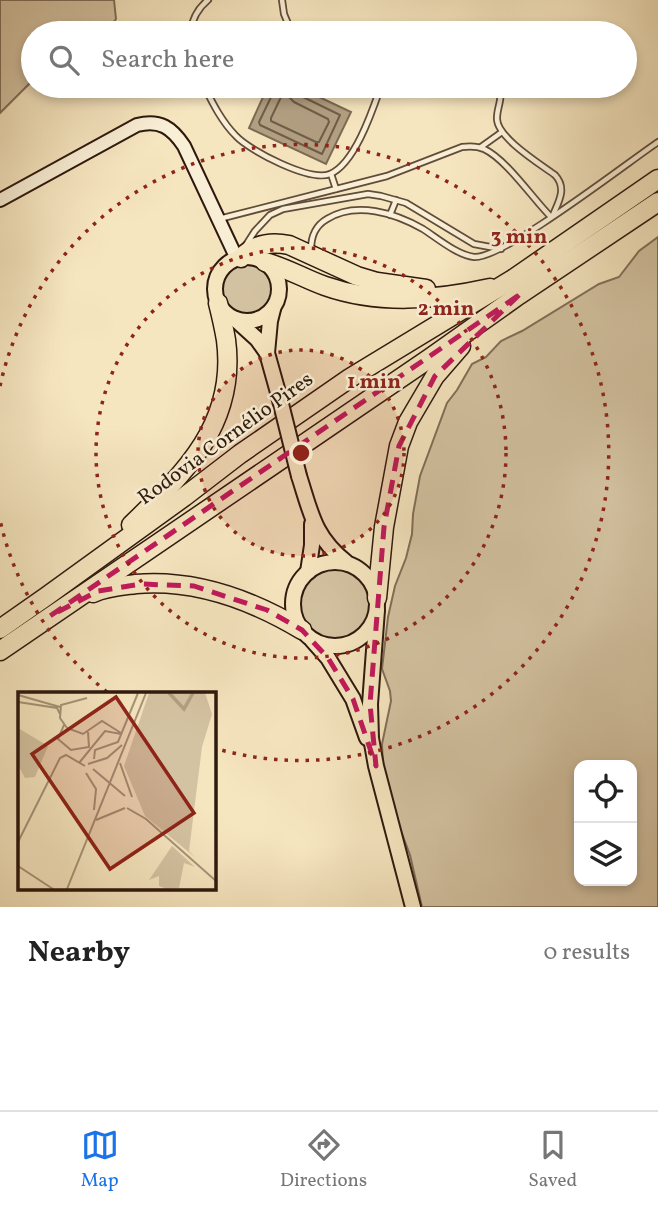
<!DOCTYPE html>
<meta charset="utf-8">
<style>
body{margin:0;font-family:Vollkorn,serif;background:#f2f2f2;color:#222}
.controls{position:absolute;right:21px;bottom:21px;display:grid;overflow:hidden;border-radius:14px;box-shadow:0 4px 10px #0003}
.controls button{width:63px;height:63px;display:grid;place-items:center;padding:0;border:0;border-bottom:2px solid #e0e0e0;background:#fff;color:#222;font:35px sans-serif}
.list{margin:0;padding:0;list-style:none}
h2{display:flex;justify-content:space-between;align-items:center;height:91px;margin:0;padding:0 28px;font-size:30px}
h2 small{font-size:23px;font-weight:400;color:#767676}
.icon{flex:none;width:38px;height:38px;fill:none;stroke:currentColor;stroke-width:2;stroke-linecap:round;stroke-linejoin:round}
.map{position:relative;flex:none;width:658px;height:907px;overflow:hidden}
.search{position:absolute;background:#fff;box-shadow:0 4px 10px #0003;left:21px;right:21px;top:21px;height:77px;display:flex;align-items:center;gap:18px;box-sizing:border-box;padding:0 24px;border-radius:38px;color:#767676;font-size:26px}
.sheet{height:203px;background:#fff}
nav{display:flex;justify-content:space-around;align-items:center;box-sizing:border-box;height:98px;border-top:2px solid #e0e0e0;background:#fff;font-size:19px;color:#767676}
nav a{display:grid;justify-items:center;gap:4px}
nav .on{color:#1a73e8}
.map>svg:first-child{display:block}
.green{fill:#d4c3a2;stroke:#826e58;stroke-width:2;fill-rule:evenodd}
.water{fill:#b2a083;stroke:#7e6a54;stroke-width:2}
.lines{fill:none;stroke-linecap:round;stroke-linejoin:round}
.shore{stroke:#705c48;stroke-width:2}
.lane-casing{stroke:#614c3a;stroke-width:8}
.secondary-casing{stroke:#2f190e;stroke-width:16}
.primary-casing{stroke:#2f190e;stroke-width:18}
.highway-casing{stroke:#2f190e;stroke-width:21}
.lane{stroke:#f9efd6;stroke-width:4.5}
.secondary{stroke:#f9efd6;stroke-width:12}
.primary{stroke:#f6e6c0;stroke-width:14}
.highway{stroke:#f6e6c0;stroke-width:18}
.primary-bridge-casing{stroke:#2f190e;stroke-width:18;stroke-linecap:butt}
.primary-bridge{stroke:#f6e6c0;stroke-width:14}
.marked{fill:none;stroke:#c2185b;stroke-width:5;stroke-dasharray:14 9;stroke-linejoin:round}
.ring{fill:none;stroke:#8f2418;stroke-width:3.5;stroke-dasharray:3.5 7}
.labels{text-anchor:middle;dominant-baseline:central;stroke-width:5;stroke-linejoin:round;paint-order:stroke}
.street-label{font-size:21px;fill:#2f190e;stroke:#f9efd6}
.inset-river{fill:none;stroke:#b2a083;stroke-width:3.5}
.inset-road{fill:none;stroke:#a69479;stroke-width:2}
.view{fill:#8f2418;fill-opacity:0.15;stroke:#8f2418;stroke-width:3.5}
.inset-edge{fill:none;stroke:#2f190e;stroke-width:3.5}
.centre{fill:#8f2418;stroke:#f9efd6;stroke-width:3.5}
.ring-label{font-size:21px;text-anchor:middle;font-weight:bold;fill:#8f2418;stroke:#f9efd6;stroke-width:5;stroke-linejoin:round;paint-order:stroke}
</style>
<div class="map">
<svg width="658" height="907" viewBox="0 0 658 907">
<rect width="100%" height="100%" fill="#f6e6c0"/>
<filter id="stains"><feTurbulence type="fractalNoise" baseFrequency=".00286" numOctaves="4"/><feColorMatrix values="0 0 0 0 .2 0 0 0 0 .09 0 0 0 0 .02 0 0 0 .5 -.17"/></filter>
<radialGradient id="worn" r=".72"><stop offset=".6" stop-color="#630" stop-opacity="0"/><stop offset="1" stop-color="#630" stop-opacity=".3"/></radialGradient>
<g class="green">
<path d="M 0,0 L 114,0 L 116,19 L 105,33 L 33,33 L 33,80 L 0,113 Z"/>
<path d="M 658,237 L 658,907 L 422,907 L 410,855 L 395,815 L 383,766 L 382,744 L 391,701 L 390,691 L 382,669 L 388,617 L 395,586 L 406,558 L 412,534 L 413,514 L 420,476 L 447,403 L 457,390 L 472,364 L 486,357 L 501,341 L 522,331 L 599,284 L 619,277 L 639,251 ZM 579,765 L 632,765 L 632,881 L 579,881 Z"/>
<circle cx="247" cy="290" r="25"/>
<circle cx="335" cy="604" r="36"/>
</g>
<path class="water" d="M 268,86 L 296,86 L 351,112 L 326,164 L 249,128 Z"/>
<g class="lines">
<g class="shore">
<path d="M 274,86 L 274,91 L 259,122 L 260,125 L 322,154 L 340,115 L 299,95 L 296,91 L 295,86"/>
<path d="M 285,93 L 294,102 L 328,119 L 329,122 L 319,142 L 316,142 L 271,121 L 271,118 L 282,95 Z"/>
</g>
<g class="lane-casing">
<g id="lane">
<path d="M 282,0 L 284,14 L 292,33"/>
<path d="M 190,33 C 192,19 197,9 208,0"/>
<path d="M 204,86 C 213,104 222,122 236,136 C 250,151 310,182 330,174 C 355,164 373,109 381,86"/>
<path d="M 498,86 C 504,98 497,106 497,118 C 496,137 540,164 555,175 C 567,188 559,201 553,215"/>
<path d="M 481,147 L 502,132"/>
<path d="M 331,174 L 336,189"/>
<path d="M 390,215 L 396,200"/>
<path d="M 219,219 L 387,176 L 462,147 C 470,146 477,146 484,149 C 506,159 533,199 551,217"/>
<path d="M 246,245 L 255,231 L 270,215 L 283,209 L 368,194 L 381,196 L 406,203 L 474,244 L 501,249"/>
<path d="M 311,250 C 311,236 315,226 327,219 C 356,201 395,213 423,229 C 437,238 457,255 474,257 C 502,260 627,163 658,142"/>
</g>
</g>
<g class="secondary-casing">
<path id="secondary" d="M 0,200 L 137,125 C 160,119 172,128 184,146 L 237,259"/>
</g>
<g class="primary-casing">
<g id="primary">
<circle cx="247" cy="289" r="32"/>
<path d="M 273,309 L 270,321 L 267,353 L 279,396"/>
<path d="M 235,319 L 257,339 L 267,353"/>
<path d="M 299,476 C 311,513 314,537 346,562"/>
<circle cx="335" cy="604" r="42"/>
<path d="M 308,572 L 312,545 L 312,524"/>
<path d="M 377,610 L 370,704 L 371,738 L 376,766 L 413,907"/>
<path d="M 312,640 L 328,658 L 353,699 L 367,738"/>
</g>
</g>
<g class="highway-casing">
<g id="highway">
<path d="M 241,258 C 254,244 270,241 289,245 L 357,276 L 377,282 L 426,289"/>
<path d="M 265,262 C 287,268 305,279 325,286 C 379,305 436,300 490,288"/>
<path d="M 131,525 C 185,473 237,423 226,340 C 224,328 221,315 218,303"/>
<path d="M 93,593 C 106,587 121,586 136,584 C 195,579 252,600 302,630"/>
<path d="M 377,598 L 384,527 L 399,446 L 408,422 L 435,376 L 461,346"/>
<path d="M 0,629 L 47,596 L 184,497 L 240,454 L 350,378 L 513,279 L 658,179"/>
<path d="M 0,651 L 430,358 L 519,295 L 658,202"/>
</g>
</g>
<use href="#lane" class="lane"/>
<use href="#secondary" class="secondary"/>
<use href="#primary" class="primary"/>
<use href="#highway" class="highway"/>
<g class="primary-bridge-casing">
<path id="primary-bridge" d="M 279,396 L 299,476"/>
</g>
<use href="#primary-bridge" class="primary-bridge"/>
</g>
<path class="marked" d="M 519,295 L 435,376 L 399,446 L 384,527 L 370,704 L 376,766 L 353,699 L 328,658 L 302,630 L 267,610 L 194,586 L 141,584 L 98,591 L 50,616 Z"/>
<circle cx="301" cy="453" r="103" fill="#8f2418" fill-opacity=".12"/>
<g class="ring">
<circle cx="301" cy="453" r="103"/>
<circle cx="301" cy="453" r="205"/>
<path d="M107 692A308 308 0 0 1 0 520M0 386A308 308 0 1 1 214 748"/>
</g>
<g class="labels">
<g class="street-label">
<text transform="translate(226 439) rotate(-36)">Rodovia Cornélio Pires</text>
</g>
</g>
<g transform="translate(18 692)">
<rect width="198" height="198" fill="#f6e6c0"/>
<path d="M 131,1 L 187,1 L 194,22 L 184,55 L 171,159 L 178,166 L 127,124 L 106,74 ZM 0,36 L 30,54 L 17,85 L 7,86 L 0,73 ZM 154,154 L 177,175 L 166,171 L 161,196 L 149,197 L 141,194 L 141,184 L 131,188 Z" fill="#d4c3a2"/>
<path class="inset-river" d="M 151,1 L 166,17 L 175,1"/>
<path class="inset-road" d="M 0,3 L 42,15M 69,6 L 43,13 L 42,26 L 49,36 L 65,42 L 84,29 L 103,41M 0,10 L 39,16 L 42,22M 46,33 L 40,47 L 53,58 L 71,55 L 70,40M 76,67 L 77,58 L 100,50 L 120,1M 61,71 L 87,39 L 103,42M 102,71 L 114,105M 70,72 L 89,66 L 104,53M 75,77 L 107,104M 68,81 L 78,97 L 76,118M 109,116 L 128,127 L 198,189M 78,128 L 107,116M 0,150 L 42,66 L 48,63 L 67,74M 0,174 L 35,197M 49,197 L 128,1"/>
<path class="view" d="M 98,5 L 176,121 L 92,177 L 14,62 Z"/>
<rect width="198" height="198" class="inset-edge"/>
</g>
<circle cx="301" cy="453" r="10" class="centre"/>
<g class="ring-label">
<text x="519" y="243">3 min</text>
<text x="446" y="315">2 min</text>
<text x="374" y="388">1 min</text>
</g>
<rect width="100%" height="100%" filter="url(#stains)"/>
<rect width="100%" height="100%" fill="url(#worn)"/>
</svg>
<div class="controls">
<button><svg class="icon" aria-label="locate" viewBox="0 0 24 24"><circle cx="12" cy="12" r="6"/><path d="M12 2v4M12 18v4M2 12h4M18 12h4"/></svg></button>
<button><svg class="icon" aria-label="layers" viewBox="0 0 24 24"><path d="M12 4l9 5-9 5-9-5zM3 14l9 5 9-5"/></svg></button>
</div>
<div class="search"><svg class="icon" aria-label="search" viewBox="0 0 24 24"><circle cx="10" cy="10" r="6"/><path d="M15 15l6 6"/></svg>Search here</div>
</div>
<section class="sheet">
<h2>Nearby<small>0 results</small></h2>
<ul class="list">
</ul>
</section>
<nav>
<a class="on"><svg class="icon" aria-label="map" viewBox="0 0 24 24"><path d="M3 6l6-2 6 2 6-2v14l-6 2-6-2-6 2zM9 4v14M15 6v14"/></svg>Map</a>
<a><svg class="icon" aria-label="directions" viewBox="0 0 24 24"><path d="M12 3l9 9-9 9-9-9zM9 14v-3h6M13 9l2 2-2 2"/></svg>Directions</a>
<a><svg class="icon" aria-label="saved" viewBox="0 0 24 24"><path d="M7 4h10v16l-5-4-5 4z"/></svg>Saved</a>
</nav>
